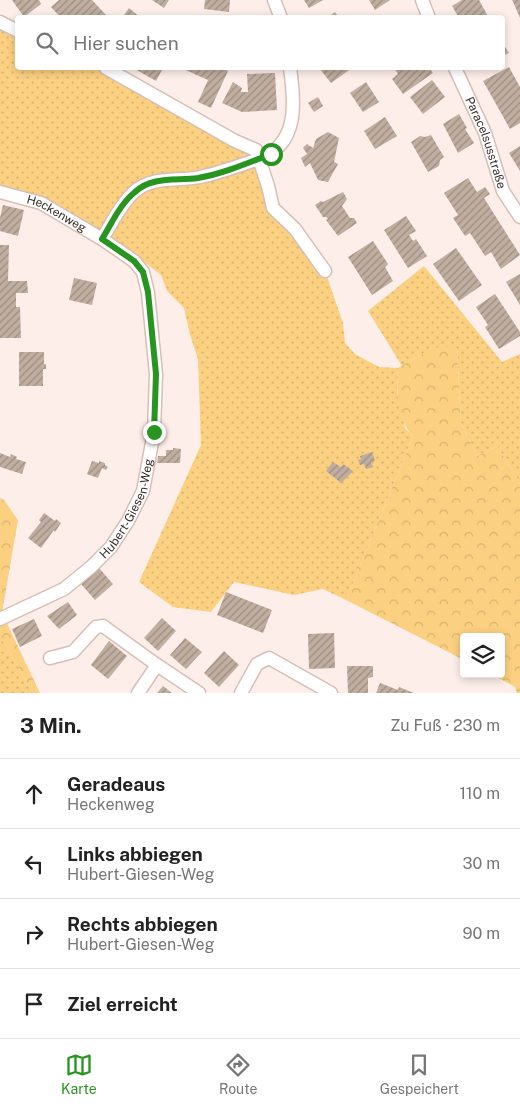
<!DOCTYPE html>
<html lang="de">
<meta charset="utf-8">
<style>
body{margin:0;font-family:"Public Sans",sans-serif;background:#f6f6f6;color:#222}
.controls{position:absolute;right:15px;bottom:15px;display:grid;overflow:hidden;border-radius:5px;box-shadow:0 2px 8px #0003}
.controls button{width:45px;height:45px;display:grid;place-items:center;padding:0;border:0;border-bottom:1px solid #e0e0e0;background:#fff;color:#222;font:25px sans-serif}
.stop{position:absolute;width:15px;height:15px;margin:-11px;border:4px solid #279520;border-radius:50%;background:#fff}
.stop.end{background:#279520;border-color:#fff;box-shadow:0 1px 5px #0008}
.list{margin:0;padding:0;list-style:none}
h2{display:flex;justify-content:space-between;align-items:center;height:65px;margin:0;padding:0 20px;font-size:21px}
h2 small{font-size:16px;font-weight:400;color:#767676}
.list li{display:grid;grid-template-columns:32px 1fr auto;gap:15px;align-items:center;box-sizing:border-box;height:70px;padding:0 20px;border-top:1px solid #e0e0e0}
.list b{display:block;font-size:19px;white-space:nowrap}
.list p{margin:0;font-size:16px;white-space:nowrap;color:#767676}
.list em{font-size:16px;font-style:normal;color:#767676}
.icon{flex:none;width:28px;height:28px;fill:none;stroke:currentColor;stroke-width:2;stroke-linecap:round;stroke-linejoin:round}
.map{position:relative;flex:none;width:520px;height:693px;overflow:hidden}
.search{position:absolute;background:#fff;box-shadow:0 2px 8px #0003;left:15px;right:15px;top:15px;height:55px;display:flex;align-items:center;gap:12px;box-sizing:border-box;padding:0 18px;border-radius:5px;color:#767676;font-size:19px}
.sheet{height:345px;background:#fff}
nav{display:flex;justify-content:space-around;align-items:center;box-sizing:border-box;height:70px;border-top:1px solid #e0e0e0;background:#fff;font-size:14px;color:#767676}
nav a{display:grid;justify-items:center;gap:2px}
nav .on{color:#279520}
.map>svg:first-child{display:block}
.grass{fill:url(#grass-dots)}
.forest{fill:url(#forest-crowns)}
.building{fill:url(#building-hatch)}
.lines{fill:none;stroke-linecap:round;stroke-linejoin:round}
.minor-casing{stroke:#d6bfb7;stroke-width:15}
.minor{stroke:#fff;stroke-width:12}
.route{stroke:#279520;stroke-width:6}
.labels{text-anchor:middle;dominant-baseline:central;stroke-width:5;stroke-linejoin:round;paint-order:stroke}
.street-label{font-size:12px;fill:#352c28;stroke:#fff}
</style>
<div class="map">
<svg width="520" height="693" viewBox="0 0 520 693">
<defs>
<pattern id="grass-dots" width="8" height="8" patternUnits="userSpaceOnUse" patternTransform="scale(1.25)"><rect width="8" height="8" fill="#fbd081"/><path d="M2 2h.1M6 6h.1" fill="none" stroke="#d8b36f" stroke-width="1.8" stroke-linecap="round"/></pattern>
<pattern id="forest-crowns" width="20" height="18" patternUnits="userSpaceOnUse" patternTransform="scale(1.25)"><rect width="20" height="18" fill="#fbd081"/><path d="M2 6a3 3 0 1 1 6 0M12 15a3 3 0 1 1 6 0" fill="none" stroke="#d8b36f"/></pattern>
<pattern id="building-hatch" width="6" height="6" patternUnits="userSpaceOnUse" patternTransform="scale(1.25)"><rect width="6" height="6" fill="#c0aea0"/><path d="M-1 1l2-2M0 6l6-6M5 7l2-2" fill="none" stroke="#9d8e82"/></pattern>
</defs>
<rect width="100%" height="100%" fill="#fdeee9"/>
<g class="grass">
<path d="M 0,20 L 17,29 L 18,68 L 106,68 L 256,150 L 273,208 L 325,271 L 343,323 L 345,343 L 355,354 L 379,367 L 398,368 L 397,393 L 405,428 L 413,437 L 346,600 L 323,589 L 294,595 L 234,582 L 211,612 L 173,607 L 139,582 L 201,445 L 198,359 L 190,335 L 184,308 L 167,291 L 161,275 L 134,254 L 37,203 L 0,192 Z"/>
<path d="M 424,266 L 502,362 L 520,354 L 520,483 L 497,446 L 477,456 L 461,423 L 457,348 L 422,354 L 402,366 L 368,311 Z"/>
<path d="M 0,636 L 33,693 L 0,693 Z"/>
</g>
<g class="forest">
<path d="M 441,346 L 457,348 L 461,423 L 477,456 L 497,446 L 520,483 L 520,693 L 517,693 L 515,687 L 491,674 L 501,674 L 501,637 L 464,637 L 464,660 L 346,600 L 413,437 C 395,415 397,395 398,368 L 422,354 Z"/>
<path d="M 0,498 L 4,500 L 18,520 L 2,613 L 40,693 L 33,693 L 0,636 Z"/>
</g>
<g class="building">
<path d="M 12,0 L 39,0 L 41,4 L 24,17 Z"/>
<path d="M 59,0 L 92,0 L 107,16 L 61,18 L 51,7 Z"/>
<path d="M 152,0 L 169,0 L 164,8 Z"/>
<path d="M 205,0 L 230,0 L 229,12 L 204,9 Z"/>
<path d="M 304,0 L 323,0 L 309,8 Z"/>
<path d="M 369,0 L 390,0 L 375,10 Z"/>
<path d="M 462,0 L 479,0 L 489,18 L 459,18 L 452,6 Z"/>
<path d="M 512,0 L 520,0 L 520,18 L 514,4 Z"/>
<path d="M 129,8 L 141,18 L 122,18 Z"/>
<path d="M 335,12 L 339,18 L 327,18 Z"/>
<path d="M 502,42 L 509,53 L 502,56 Z"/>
<path d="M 509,67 L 520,87 L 520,123 L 510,129 L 483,81 Z"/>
<path d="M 137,68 L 158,68 L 162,70 L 156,81 L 135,69 Z"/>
<path d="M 181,68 L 222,68 L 228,71 L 211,108 L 198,102 L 208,80 Z"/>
<path d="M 319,68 L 352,68 L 331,83 Z"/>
<path d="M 394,68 L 429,68 L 433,73 L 403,94 L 392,79 L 398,74 Z"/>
<path d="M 275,73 L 277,110 L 242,112 L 222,103 L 233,82 L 242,88 L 241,92 L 248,92 L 247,74 Z"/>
<path d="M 432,80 L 445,97 L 423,114 L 410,97 Z"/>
<path d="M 366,82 L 379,102 L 363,112 L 350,93 Z"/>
<path d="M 318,97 L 323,106 L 314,112 L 308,103 Z"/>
<path d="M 459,114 L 467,128 L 465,129 L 474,143 L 458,153 L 443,124 Z"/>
<path d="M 385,117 L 397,136 L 375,149 L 364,131 Z"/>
<path d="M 328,132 L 339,138 L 334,162 L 338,164 L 328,182 L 318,180 L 310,163 L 305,167 L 301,158 L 307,154 L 303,148 L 307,144 L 313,148 L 316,139 Z"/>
<path d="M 431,135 L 444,157 L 440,160 L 439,166 L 428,172 L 411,142 L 420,136 L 425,137 Z"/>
<path d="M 520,146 L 520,171 L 509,153 Z"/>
<path d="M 468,178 L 477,192 L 485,187 L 490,194 L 484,198 L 520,255 L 501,269 L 491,252 L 485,256 L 470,233 L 465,236 L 453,218 L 458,215 L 444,193 Z"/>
<path d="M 343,192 L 347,199 L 342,206 L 350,218 L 354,218 L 357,223 L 338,236 L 326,220 L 328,219 L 326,217 L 323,217 L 315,205 L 321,201 L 323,202 Z"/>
<path d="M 3,205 L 24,210 L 18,236 L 0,231 L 0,218 Z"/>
<path d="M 406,216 L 416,231 L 409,235 L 413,241 L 416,239 L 427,256 L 408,268 L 384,230 Z"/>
<path d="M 373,241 L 388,264 L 385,267 L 393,281 L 372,295 L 348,257 Z"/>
<path d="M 0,245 L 9,245 L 8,281 L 27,281 L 28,293 L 16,293 L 16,307 L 20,307 L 21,338 L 0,338 Z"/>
<path d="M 456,248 L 482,285 L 459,301 L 433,264 Z"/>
<path d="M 520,274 L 520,305 L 506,282 Z"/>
<path d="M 74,278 L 97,283 L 92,305 L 69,300 Z"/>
<path d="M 495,294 L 520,332 L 520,336 L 499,349 L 485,327 L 488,325 L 476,307 Z"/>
<path d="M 19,352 L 44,352 L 44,364 L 46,364 L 46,369 L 43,369 L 43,386 L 19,386 Z"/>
<path d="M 173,448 L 181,449 L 180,463 L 157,463 L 158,456 L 166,456 L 166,450 L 173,450 Z"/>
<path d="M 372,452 L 375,461 L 371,462 L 373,467 L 366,469 L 364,464 L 360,465 L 358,460 L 361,459 L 360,456 Z"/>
<path d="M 0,453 L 10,457 L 11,454 L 17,457 L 16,459 L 26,462 L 22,474 L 0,467 Z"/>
<path d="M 92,461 L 99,463 L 99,461 L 105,463 L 105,465 L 108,467 L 106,470 L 102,468 L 98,478 L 87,474 Z"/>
<path d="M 333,462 L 341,467 L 343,464 L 353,471 L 341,483 L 326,471 Z"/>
<path d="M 44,513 L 55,521 L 56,519 L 61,523 L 55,532 L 54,530 L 41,548 L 28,538 L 41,522 L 39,520 Z"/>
<path d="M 99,568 L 113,584 L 95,600 L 81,584 Z"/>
<path d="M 226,592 L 272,610 L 263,633 L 217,615 Z"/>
<path d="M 68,602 L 77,615 L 59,629 L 47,616 Z"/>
<path d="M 162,618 L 176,631 L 158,651 L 144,638 Z"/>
<path d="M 34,619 L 42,636 L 20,647 L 12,629 Z"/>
<path d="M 334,633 L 335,668 L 309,669 L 308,634 Z"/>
<path d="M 185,638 L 202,652 L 186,669 L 170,655 Z"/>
<path d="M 109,641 L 127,656 L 108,679 L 91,665 Z"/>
<path d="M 224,651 L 239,665 L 219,687 L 204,673 Z"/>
<path d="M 347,666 L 373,666 L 373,677 L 368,678 L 368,693 L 348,693 Z"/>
<path d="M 380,683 L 398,690 L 399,687 L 414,693 L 376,693 Z"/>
<path d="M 163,686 L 172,693 L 157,693 Z"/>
</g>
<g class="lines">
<g class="minor-casing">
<g id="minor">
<path d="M 274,0 L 281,18"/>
<path d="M 422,0 L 429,18"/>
<path d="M 0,22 L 18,31"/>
<path d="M 106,68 L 235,141 L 256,150 L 259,159 C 299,144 295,103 290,68"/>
<path id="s1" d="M 455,68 L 485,133 L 503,191 L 520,217"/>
<path id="s2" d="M 0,192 L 41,203 L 102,239 C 112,223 120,205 134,192 C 153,175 178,182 200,177 C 220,173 240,165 259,159 L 268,186 L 273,208 L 295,229 L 325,271"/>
<path id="s3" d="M 0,619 L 64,589 L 91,567 L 111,547 L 128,521 L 143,491 L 154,432 L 156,374 L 148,293 L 143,272 L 134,261 L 102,239"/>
<path d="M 50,658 L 73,652 L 96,627 L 103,626 L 157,665"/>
<path d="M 138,693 L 157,665 L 199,693"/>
<path d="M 241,693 L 257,664 L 269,658 L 331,693"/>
</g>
</g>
<use href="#minor" class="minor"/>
</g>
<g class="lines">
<path class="route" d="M 154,432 L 156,374 L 148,292 L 143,272 L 134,261 L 102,239 C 112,223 120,204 135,192 C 152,176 176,181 198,178 C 222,174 248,163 271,154"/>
</g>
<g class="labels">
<g class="street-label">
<text stroke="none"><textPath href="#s1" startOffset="81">Paracelsusstraße</textPath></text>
<text stroke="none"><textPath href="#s2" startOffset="61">Heckenweg</textPath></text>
<text stroke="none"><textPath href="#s3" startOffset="176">Hubert-Giesen-Weg</textPath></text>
</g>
</g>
</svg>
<div class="controls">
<button><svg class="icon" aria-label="layers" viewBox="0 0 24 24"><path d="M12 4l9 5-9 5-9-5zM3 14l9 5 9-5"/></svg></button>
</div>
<div class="stop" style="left:271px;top:154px"></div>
<div class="stop end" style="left:154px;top:432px"></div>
<div class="search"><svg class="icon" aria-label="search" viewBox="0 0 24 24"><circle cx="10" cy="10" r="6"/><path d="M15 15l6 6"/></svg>Hier suchen</div>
</div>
<section class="sheet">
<h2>3 Min.<small>Zu Fuß · 230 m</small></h2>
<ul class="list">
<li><svg class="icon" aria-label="ahead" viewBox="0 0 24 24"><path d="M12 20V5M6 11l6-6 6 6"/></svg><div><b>Geradeaus</b><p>Heckenweg</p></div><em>110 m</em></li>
<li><svg class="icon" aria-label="left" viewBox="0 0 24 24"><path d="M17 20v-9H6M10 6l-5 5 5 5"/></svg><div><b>Links abbiegen</b><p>Hubert-Giesen-Weg</p></div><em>30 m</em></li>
<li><svg class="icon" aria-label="right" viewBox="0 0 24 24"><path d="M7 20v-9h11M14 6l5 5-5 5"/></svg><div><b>Rechts abbiegen</b><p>Hubert-Giesen-Weg</p></div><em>90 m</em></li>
<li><svg class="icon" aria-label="arrive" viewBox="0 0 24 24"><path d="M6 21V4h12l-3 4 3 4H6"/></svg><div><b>Ziel erreicht</b></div></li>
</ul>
</section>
<nav>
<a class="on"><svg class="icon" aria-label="map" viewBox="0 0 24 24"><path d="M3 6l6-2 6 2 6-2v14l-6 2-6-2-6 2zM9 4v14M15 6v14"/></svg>Karte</a>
<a><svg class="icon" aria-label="directions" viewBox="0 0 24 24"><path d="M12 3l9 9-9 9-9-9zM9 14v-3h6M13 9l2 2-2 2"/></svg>Route</a>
<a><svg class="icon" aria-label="saved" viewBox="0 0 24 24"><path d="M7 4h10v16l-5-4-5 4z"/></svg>Gespeichert</a>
</nav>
